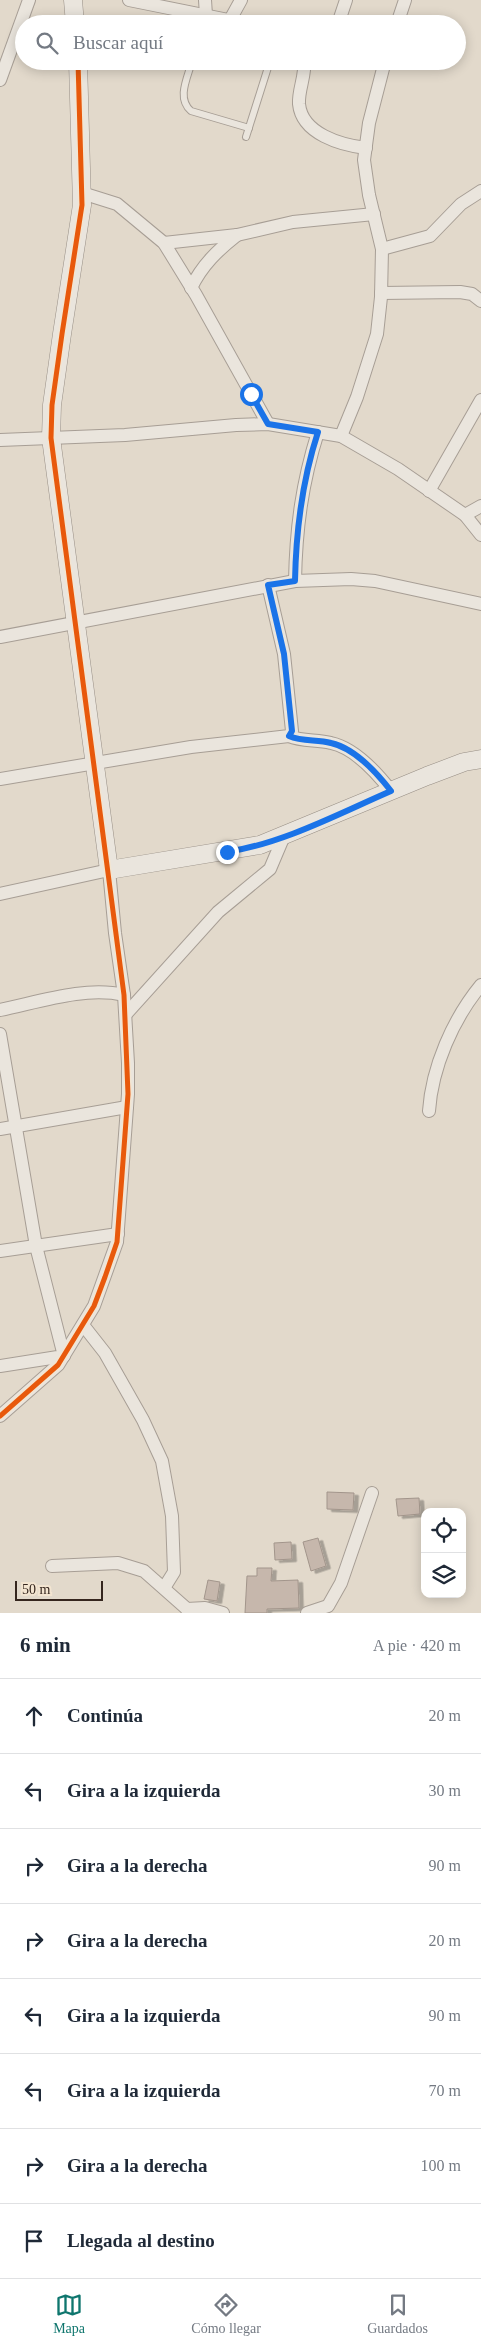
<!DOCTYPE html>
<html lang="es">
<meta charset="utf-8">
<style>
body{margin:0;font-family:"Times New Roman",serif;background:#f6f6f7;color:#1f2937}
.controls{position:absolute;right:15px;bottom:15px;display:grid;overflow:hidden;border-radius:10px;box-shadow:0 2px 12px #0003}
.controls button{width:45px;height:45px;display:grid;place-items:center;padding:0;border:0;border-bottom:1px solid #e0e1e3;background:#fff;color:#1f2937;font:25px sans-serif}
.scale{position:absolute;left:15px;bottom:12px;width:88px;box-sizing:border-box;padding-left:5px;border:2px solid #35261e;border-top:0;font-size:14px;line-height:18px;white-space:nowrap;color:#35261e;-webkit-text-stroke:4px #f3e5d1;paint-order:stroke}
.stop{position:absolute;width:15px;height:15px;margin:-11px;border:4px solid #1a73e8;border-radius:50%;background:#fff}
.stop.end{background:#1a73e8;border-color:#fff;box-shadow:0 1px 5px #0008}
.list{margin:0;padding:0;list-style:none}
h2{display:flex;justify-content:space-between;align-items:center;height:65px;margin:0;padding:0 20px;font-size:21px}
h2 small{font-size:16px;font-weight:400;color:#747a83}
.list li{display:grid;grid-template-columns:32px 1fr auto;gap:15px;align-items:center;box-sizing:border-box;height:75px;padding:0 20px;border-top:1px solid #e0e1e3}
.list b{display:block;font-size:19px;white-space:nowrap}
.list em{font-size:16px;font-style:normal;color:#747a83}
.icon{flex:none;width:28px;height:28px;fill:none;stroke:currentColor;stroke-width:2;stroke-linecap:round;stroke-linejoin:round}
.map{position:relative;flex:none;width:481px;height:1613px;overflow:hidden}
.search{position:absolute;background:#fff;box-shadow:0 2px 12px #0003;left:15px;right:15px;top:15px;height:55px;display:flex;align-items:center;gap:12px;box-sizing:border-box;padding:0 18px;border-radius:28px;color:#747a83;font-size:19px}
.sheet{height:665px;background:#fff}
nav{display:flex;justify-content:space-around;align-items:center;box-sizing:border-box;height:70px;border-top:1px solid #e0e1e3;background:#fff;font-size:14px;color:#747a83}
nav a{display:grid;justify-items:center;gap:2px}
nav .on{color:#0f766e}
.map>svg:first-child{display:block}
.building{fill:#c6b7ac;stroke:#a2958b;filter:url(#shadow)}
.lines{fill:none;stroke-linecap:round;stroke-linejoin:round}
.lane-casing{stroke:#a79e95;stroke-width:8}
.street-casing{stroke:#a79e95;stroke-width:14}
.secondary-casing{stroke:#978e85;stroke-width:19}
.lane{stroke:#eae5dd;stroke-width:6}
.street{stroke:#eae5dd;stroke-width:12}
.secondary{stroke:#eae5dd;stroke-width:18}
.cycleway-casing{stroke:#f3e5d1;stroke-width:8}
.cycleway{stroke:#e8590c;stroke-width:5}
.route{stroke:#1a73e8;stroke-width:6}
</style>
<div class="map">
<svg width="481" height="1613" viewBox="0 0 481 1613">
<defs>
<filter id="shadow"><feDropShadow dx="4.5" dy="2.5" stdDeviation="0" flood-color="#0004"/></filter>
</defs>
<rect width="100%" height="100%" fill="#e2d9cb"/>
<g class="building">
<path d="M 327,1492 L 354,1493 L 353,1510 L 327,1509 Z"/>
<path d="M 419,1498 L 420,1514 L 398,1516 L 396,1499 Z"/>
<path d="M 318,1538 L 326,1566 L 311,1571 L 303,1542 Z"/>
<path d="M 291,1542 L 292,1559 L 275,1560 L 274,1543 Z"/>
<path d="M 257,1568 L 272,1568 L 271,1581 L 298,1580 L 299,1608 L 267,1609 L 267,1613 L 245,1613 L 247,1576 L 257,1576 Z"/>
<path d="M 208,1580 L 220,1582 L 217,1601 L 204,1599 Z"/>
</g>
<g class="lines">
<g class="lane-casing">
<g id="lane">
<path d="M 192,61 C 188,77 176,98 191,111 L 249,128"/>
<path d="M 246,137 L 270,61"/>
</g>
</g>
<g class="street-casing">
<g id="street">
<path d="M 129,0 L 248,24"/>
<path d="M 205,0 L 206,15"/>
<path d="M 230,20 L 241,0"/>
<path d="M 338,24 L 346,0"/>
<path d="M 397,24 L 405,0"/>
<path d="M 304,61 C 306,75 298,90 299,104 C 302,134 341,145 366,148"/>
<path d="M 0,80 L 29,0"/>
<path d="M 82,193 L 117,204 L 164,243 L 196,295 L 268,424"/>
<path d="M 164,243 L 237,235 L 293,222 L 374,214"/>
<path d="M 382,249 L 430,236 L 461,204 L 481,191"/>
<path d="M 191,288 C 202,265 218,250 237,235"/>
<path d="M 381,293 L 460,292 L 472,294 L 481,301"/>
<path d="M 341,436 L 357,397 L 377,334 L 381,297 L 382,249 L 369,195 L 364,160 L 369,123 L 385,61"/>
<path d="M 0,440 L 125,435 L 236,425 L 268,424 L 341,436 L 398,469 L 465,515 L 481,535"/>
<path d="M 429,491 L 481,400"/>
<path d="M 465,515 L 481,506"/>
<path d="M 295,581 C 296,528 302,483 318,432"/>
<path d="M 0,637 L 295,581 L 351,579 L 375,581 L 481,604"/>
<path d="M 289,736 C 303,742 317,739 331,743 C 355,748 377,773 391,791"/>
<path d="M 0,779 L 191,747 L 289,736 L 292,731 L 284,654 L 268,585"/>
<path d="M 0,894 L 109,870 L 115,933 L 124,995 L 128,1063 L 128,1094 L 117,1242 L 94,1306 L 58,1365 L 0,1416"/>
<path d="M 0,1010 C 39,1002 85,986 124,995"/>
<path d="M 126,1014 L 218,912 L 270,869 L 284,836"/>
<path d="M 0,1034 L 36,1246 L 64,1356 L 0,1366"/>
<path d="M 429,1111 C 432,1067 453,1019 481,985"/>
<path d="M 0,1129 L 127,1107"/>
<path d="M 0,1251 L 118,1234"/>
<path d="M 83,1325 L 105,1353 L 143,1420 L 162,1461 L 172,1516 L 174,1572 L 164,1588"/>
<path d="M 52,1566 L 118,1563 L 144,1571 L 187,1609 L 188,1613"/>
<path d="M 187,1609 L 205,1608 L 223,1613"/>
<path d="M 307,1613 L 328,1606 L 341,1583 L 372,1493"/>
</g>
</g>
<g class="secondary-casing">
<g id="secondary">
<path d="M 73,0 L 75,24"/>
<path d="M 78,61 L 82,205 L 62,334 L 52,405 L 51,438 L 109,870 L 260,845 L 427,776 L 464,762 L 481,759"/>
</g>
</g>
<use href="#lane" class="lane"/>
<use href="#street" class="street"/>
<use href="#secondary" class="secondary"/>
<g class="cycleway-casing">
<path id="cycleway" d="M 0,1416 L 58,1365 L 94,1306 L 105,1277 L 117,1242 L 128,1094 L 124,995 L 51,438 L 52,405 L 62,334 L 82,205 L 78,61"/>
</g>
<use href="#cycleway" class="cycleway"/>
</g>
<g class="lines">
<path class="route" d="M 227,852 C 284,843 338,814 391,791 C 377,773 354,748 331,743 C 317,739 303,742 289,736 L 292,731 L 284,654 L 268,585 L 295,581 C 296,530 302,481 318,432 L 268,424 L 251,394"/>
</g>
</svg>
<div class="controls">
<button><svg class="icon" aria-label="locate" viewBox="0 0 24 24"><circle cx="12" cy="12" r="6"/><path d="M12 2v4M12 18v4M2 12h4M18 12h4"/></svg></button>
<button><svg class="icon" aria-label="layers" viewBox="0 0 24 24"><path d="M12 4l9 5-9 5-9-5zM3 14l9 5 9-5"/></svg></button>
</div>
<div class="scale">50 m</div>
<div class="stop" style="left:251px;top:394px"></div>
<div class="stop end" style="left:227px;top:852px"></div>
<div class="search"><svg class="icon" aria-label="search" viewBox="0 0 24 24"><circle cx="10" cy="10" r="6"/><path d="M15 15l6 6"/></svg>Buscar aquí</div>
</div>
<section class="sheet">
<h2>6 min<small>A pie · 420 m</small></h2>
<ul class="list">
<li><svg class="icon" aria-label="ahead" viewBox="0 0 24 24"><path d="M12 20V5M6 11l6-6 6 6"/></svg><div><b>Continúa</b></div><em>20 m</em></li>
<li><svg class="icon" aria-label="left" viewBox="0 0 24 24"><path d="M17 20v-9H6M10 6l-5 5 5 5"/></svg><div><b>Gira a la izquierda</b></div><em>30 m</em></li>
<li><svg class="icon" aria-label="right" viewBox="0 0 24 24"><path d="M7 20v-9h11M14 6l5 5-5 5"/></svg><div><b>Gira a la derecha</b></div><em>90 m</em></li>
<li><svg class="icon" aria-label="right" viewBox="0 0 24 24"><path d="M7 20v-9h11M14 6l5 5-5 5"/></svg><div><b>Gira a la derecha</b></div><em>20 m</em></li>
<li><svg class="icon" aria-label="left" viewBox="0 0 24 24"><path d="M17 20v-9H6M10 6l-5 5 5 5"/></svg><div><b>Gira a la izquierda</b></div><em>90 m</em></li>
<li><svg class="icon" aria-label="left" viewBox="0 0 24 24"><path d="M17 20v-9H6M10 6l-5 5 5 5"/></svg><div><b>Gira a la izquierda</b></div><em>70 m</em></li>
<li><svg class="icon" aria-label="right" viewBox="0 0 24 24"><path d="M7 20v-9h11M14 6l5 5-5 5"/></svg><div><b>Gira a la derecha</b></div><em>100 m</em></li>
<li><svg class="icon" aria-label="arrive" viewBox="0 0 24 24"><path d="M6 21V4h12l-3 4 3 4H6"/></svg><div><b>Llegada al destino</b></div></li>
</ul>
</section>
<nav>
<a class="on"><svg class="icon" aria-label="map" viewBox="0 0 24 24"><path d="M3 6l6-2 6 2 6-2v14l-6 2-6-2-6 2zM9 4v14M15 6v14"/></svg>Mapa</a>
<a><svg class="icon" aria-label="directions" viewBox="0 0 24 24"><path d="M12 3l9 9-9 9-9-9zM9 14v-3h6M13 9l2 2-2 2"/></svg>Cómo llegar</a>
<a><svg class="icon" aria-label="saved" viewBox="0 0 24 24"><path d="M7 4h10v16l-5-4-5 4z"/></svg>Guardados</a>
</nav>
